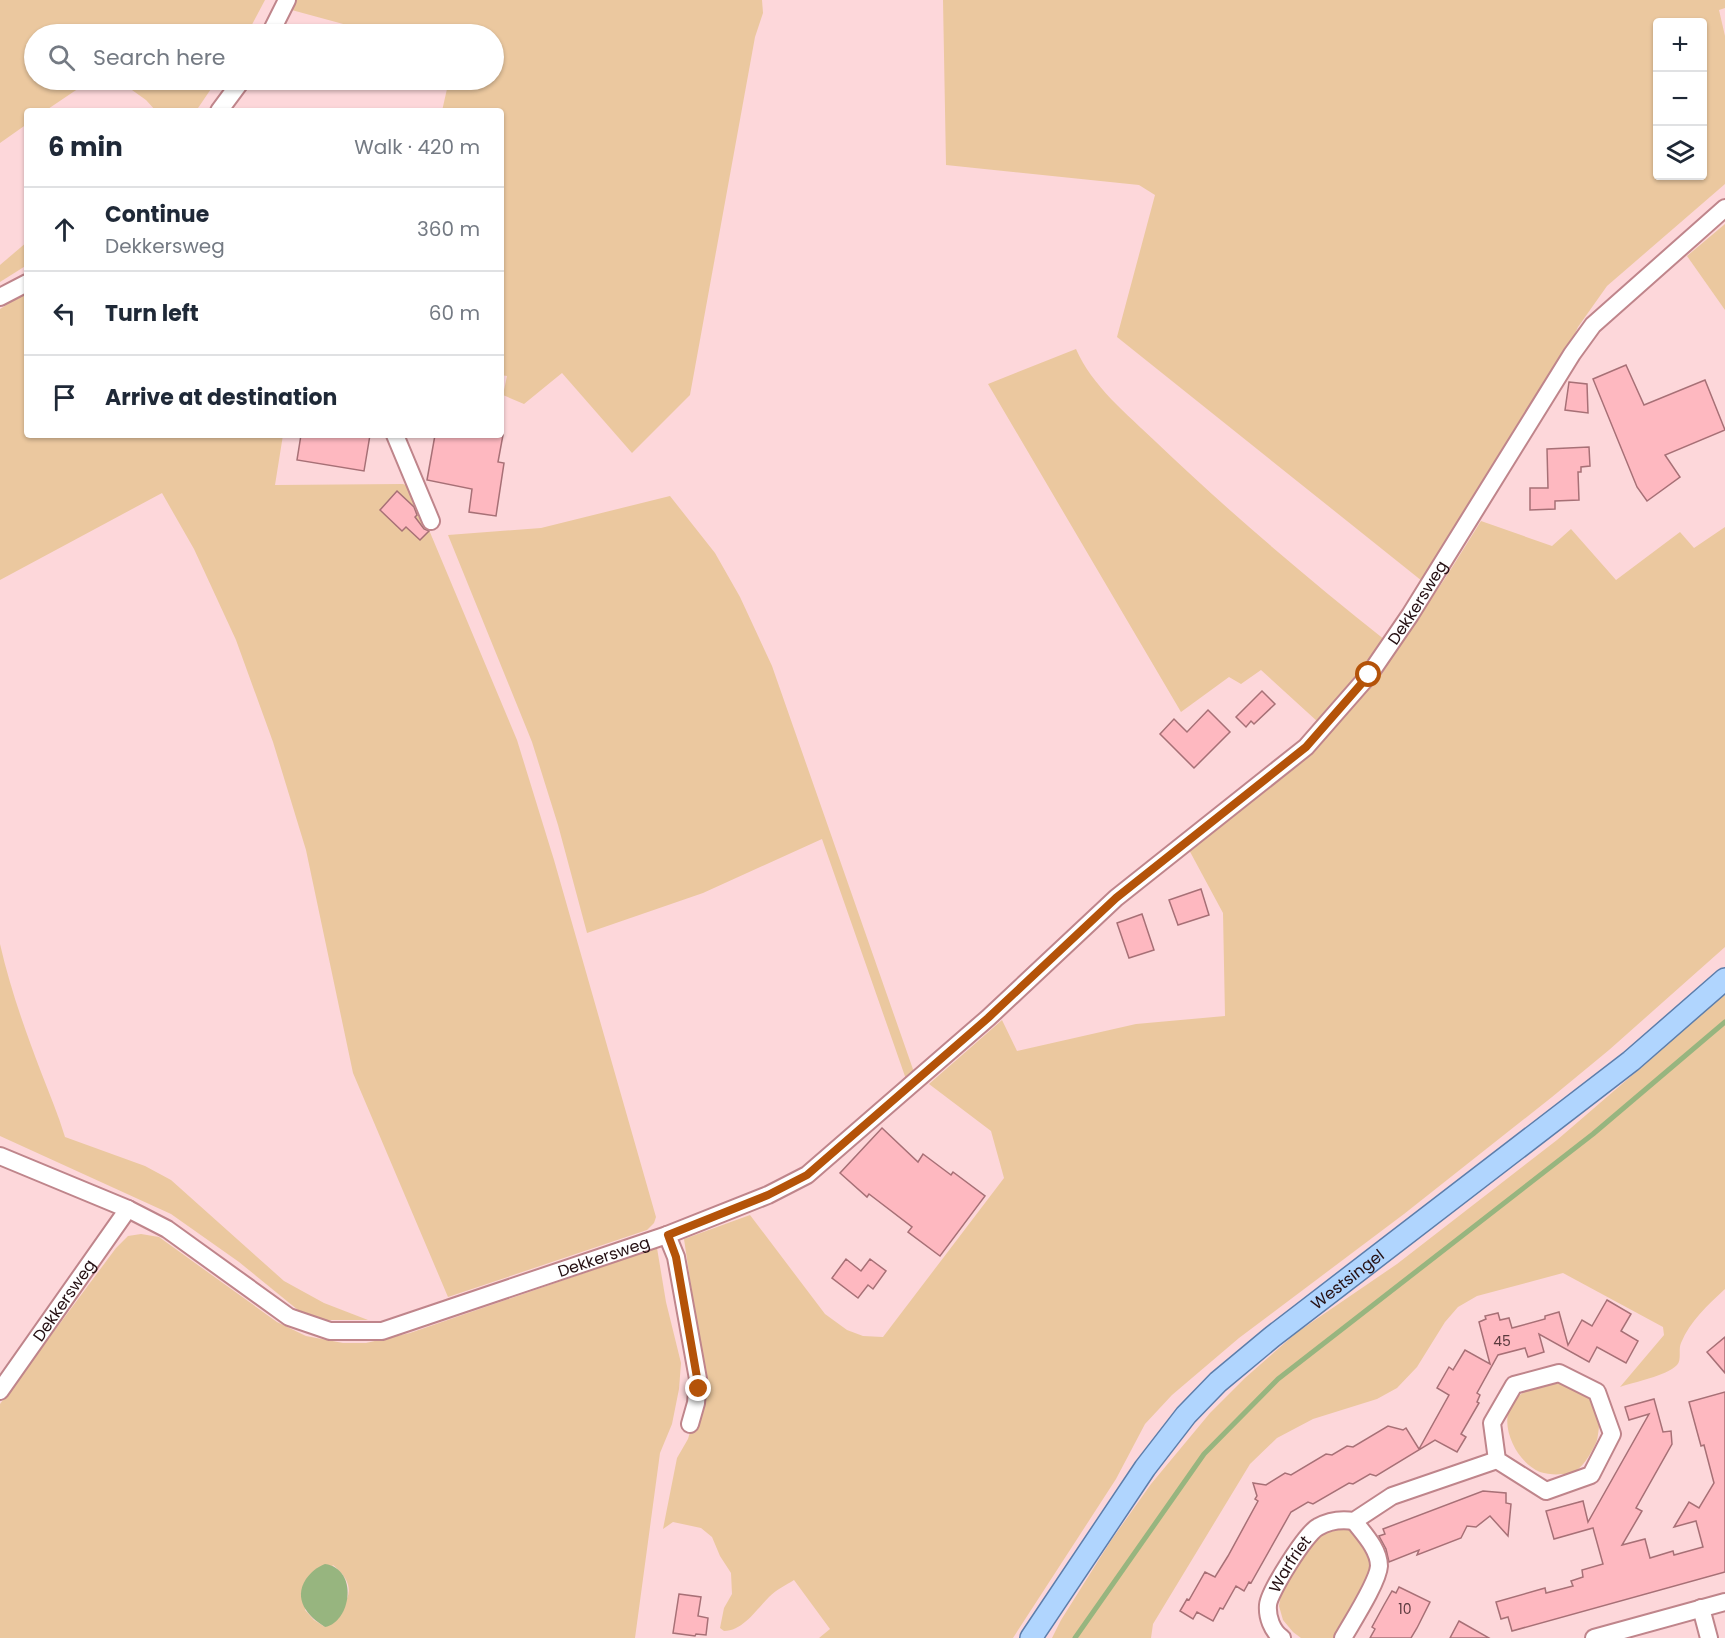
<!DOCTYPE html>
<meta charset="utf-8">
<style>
body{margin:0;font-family:Poppins,sans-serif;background:#f6f6f7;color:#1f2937}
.controls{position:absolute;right:18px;top:18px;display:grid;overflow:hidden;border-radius:6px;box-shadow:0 2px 4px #0004}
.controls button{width:54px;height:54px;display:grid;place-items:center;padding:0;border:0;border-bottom:2px solid #e0e1e3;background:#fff;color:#1f2937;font:30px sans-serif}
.stop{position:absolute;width:18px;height:18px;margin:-14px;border:4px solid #b45309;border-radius:50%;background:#fff}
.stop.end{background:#b45309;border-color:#fff;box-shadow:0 2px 6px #0008}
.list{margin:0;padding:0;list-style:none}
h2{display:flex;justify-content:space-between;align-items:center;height:78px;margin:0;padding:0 24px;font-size:26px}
h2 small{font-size:20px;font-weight:400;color:#747a83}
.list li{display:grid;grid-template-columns:39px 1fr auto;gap:18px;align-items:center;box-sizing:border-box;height:84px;padding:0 24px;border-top:2px solid #e0e1e3}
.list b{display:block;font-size:22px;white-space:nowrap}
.list p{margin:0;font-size:20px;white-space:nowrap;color:#747a83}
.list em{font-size:20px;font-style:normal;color:#747a83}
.icon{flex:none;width:33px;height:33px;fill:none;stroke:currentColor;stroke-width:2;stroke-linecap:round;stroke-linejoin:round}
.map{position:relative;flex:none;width:1725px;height:1638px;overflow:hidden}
.search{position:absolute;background:#fff;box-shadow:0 2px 4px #0004;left:24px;top:24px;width:480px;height:66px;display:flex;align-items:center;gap:15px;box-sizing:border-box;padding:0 21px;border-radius:33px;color:#747a83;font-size:22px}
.panel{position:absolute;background:#fff;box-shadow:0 2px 4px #0004;left:24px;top:108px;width:480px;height:330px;border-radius:6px}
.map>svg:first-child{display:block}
.green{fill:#ebc89f;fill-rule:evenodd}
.water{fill:#97b57f}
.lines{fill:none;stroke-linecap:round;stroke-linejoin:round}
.stream{stroke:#97b57f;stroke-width:5}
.building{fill:#feb8c0;stroke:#a77076;stroke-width:1.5}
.minor-casing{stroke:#bf858b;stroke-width:20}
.major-casing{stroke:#5d7eab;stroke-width:24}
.minor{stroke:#fff;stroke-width:16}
.major{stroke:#b0d5fe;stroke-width:21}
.route{stroke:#b45309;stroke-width:8}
.labels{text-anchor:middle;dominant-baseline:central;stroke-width:4.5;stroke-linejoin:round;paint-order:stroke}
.number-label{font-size:14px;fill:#5b3a3e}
.street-label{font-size:16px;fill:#251013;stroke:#f8ebec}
</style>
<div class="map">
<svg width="1725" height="1638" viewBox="0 0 1725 1638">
<rect width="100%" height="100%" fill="#fdd7da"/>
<g class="green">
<path d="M 0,0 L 265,0 L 247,34 L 34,34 L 34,80 L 91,80 L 45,111 L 27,111 L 27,124 L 0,143 Z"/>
<path d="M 294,0 L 762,0 L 763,13 L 755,37 L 690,395 L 632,453 L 562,373 L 524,404 L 503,395 L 507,376 L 501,375 L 501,111 L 442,111 L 449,80 L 494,80 L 494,34 L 380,34 L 288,9 Z"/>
<path d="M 943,0 L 1725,0 L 1725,8 L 1719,10 L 1725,36 L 1725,184 L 1607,286 L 1578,327 L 1562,362 L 1422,581 L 1117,337 L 1155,195 L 1139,185 L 946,165 ZM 1658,22 L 1702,22 L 1702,176 L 1658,176 Z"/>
<path d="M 118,80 L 217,80 L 196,111 L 156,111 L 146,100 Z"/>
<path d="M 1725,224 L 1725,310 L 1687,256 Z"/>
<path d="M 27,242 L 27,265 L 0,282 L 0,265 Z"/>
<path d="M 27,292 L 27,435 L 283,435 L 275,485 L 403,484 L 411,487 L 517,740 L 554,860 L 656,1217 L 654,1223 L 647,1230 L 448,1297 L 353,1073 L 306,850 L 273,742 L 236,640 L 194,549 L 162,493 L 0,580 L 0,309 Z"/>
<path d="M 1076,349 C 1092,386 1127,414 1156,442 C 1229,512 1306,577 1385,640 L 1358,679 L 1318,722 L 1261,670 L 1241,684 L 1229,677 L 1181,712 L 988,384 Z"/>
<path d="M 670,496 L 715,553 L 740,597 L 772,666 L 915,1075 L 907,1082 L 822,839 L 703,893 L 587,933 L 558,825 L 532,742 L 448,535 L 541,528 Z"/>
<path d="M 1481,521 L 1552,546 L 1571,529 L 1616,580 L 1680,532 L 1694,548 L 1725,527 L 1725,947 L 1609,1050 L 1552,1097 L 1404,1214 L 1239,1338 L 1172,1395 L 1145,1424 L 1116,1479 L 1013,1638 L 819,1638 L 830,1629 L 794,1580 C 786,1585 776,1590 769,1597 C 756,1610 743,1631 724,1631 L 720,1628 L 724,1608 L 732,1594 L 731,1573 L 720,1556 L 712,1537 L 701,1528 L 673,1522 L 663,1529 L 677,1458 L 688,1439 L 705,1380 L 684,1239 L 750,1215 L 825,1314 L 847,1330 L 863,1336 L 883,1337 L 1004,1178 L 991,1131 L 929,1084 L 1002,1020 L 1017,1051 L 1136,1024 L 1225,1016 L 1223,913 L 1188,848 L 1374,678 L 1401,643 L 1446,577 Z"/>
<path d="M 0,944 C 10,988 25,1030 41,1072 C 49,1093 58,1114 65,1137 L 145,1166 L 171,1180 L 284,1281 L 324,1303 L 368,1320 L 325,1320 L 298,1310 L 239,1262 L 171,1214 L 0,1136 Z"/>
<path d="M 1725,991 L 1725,1289 C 1708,1305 1690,1321 1681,1343 C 1678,1350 1682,1359 1677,1365 C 1666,1376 1634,1382 1620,1387 L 1664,1335 L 1663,1327 L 1563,1273 L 1477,1296 L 1458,1307 L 1445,1322 L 1417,1367 L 1397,1388 L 1377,1399 L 1313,1419 L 1277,1438 L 1250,1464 L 1153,1624 L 1151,1638 L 1052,1638 L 1061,1620 L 1110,1542 L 1151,1484 L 1210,1413 L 1245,1378 L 1296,1333 L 1397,1264 L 1557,1140 L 1651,1059 Z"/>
<path d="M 141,1234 L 159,1237 L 277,1322 L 306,1336 L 343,1343 L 366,1343 L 410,1333 L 657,1248 L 666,1302 L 681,1363 L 679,1389 L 672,1424 L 660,1453 L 635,1638 L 0,1638 L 0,1404 L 116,1248 L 128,1236 ZM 333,1565 C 362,1589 346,1605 325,1627 L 314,1620 L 305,1610 Z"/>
<path d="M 1548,1382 C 1575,1385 1603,1395 1599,1427 C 1598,1433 1598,1440 1595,1445 C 1590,1455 1582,1469 1572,1473 C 1569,1474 1565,1474 1562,1474 C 1555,1475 1547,1474 1540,1472 C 1517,1463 1497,1424 1513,1402 C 1521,1391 1536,1386 1548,1382 Z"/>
<path d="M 1342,1528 L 1350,1529 C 1357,1537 1370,1555 1370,1566 C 1371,1581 1342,1624 1333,1638 L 1301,1638 L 1293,1632 L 1283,1620 L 1279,1606 L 1282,1590 L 1310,1544 L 1322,1533 Z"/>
</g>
<path class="water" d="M 325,1564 C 359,1569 351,1622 325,1627 C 307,1616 293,1599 306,1579 C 311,1572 317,1567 325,1564 Z"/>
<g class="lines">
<path class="stream" d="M 1075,1638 L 1204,1454 L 1278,1379 L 1593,1134 L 1725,1022"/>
</g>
<g class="building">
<path d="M 1626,365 L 1644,405 L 1705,380 L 1725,430 L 1665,455 L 1680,477 L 1647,501 L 1637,487 L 1593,379 Z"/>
<path d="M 1569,382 L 1587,384 L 1588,413 L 1565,410 Z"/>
<path d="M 301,435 L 370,435 L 364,471 L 297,460 Z"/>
<path d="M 435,435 L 503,435 L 498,462 L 504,463 L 496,516 L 469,512 L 472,489 L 427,480 Z"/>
<path d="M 1589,447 L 1590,466 L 1581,467 L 1581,472 L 1578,472 L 1579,500 L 1555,501 L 1555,509 L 1530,510 L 1530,488 L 1548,488 L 1547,449 Z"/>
<path d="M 397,491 L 414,507 L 417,515 L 415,517 L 424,529 L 429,531 L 420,540 L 406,527 L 402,531 L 380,510 Z"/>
<path d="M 1262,691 L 1275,704 L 1254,724 L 1251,721 L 1246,727 L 1236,717 Z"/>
<path d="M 1208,710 L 1230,732 L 1194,768 L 1160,734 L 1174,719 L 1187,732 Z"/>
<path d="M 1201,889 L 1209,915 L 1178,925 L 1169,900 Z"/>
<path d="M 1142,914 L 1154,950 L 1129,958 L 1117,923 Z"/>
<path d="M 882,1128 L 918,1162 L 923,1154 L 951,1175 L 953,1172 L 985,1196 L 940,1256 L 908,1232 L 912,1227 L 869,1194 L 867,1197 L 840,1173 Z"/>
<path d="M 846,1259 L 861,1271 L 870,1259 L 886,1271 L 873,1289 L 868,1285 L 858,1298 L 832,1278 Z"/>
<path d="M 1607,1300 L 1631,1314 L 1621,1331 L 1638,1341 L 1626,1363 L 1597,1347 L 1589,1362 L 1539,1334 L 1544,1352 L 1528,1357 L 1525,1348 L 1498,1355 L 1477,1393 L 1480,1395 L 1477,1402 L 1479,1403 L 1461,1434 L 1466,1437 L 1457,1452 L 1435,1440 L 1376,1476 L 1370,1474 L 1353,1484 L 1349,1483 L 1313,1504 L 1308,1502 L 1291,1512 L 1251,1583 L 1249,1582 L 1244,1591 L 1236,1586 L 1223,1609 L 1220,1608 L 1213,1621 L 1197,1612 L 1193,1619 L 1180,1611 L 1187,1599 L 1189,1600 L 1205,1572 L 1215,1577 L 1228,1556 L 1258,1501 L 1255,1499 L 1257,1496 L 1253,1483 L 1266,1485 L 1285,1473 L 1291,1475 L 1326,1454 L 1332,1455 L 1347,1446 L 1353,1447 L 1388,1426 L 1403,1430 L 1406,1428 L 1419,1449 L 1449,1395 L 1437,1388 L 1449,1367 L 1453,1370 L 1465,1350 L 1490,1364 L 1479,1322 L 1486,1319 L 1485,1316 L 1498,1313 L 1500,1320 L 1509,1318 L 1512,1328 L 1545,1319 L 1545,1316 L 1559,1312 L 1568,1345 L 1582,1320 L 1592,1326 Z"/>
<path d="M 1725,1337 L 1725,1373 L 1707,1352 Z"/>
<path d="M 1725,1392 L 1725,1572 L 1512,1631 L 1508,1617 L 1501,1619 L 1496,1602 L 1545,1588 L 1546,1593 L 1573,1586 L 1571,1581 L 1583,1577 L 1582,1570 L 1603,1564 L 1593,1528 L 1554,1539 L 1546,1511 L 1583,1501 L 1588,1522 L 1649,1414 L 1629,1420 L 1625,1407 L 1654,1399 L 1663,1432 L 1671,1431 L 1672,1444 L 1636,1508 L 1642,1511 L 1622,1545 L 1645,1539 L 1650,1558 L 1673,1551 L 1674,1555 L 1703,1547 L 1696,1521 L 1674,1527 L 1689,1502 L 1699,1508 L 1714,1483 L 1704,1445 L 1701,1446 L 1689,1402 Z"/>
<path d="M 1483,1491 L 1506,1493 L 1506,1503 L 1511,1504 L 1508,1536 L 1490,1516 L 1476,1527 L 1467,1526 L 1461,1538 L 1417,1555 L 1419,1550 L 1389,1562 L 1386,1549 L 1379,1536 L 1385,1534 L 1383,1529 Z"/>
<path d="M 1399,1587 L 1430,1602 L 1417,1628 L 1411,1638 L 1370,1638 L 1375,1629 L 1372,1627 L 1384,1605 L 1392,1591 L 1396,1593 Z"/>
<path d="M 679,1594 L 701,1597 L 698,1616 L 708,1618 L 706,1635 L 696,1634 L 695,1636 L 673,1633 Z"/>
<path d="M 1459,1621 L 1489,1638 L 1450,1638 Z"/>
</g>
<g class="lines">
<g class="minor-casing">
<g id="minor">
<path d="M 270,34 L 287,0"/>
<path d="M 219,111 L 242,80"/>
<path d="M 0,297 L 27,283"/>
<path d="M 395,435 L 431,521"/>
<path id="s1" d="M 0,1156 L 128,1209 L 167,1229 L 289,1317 L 330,1331 L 382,1331 L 667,1235 L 768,1195 L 807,1175 L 988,1018 L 1116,898 L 1306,747 L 1369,675 L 1410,615 L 1572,354 L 1593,325 L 1725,208"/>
<path d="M 667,1235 L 676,1257 L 698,1379 L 696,1403 L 690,1424"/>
<path d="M 1559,1373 L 1597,1392 L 1612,1434 L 1591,1475 L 1546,1491 L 1497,1460 L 1492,1423 L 1514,1385 Z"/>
<path id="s2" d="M 0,1391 L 128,1209"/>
<path d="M 1701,1608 L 1709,1638"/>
<path id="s3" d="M 1282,1638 C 1272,1631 1267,1617 1268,1605 C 1269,1592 1306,1533 1318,1527 C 1330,1520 1341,1519 1354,1521 L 1392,1496 L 1497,1460"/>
<path d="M 1343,1638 C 1352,1622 1378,1582 1379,1566 C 1379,1549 1363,1533 1354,1521"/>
<path d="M 1594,1638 L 1725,1602"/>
</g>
</g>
<g class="major-casing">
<g id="major">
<path id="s4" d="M 1031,1638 L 1145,1468 L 1186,1415 L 1218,1382 L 1272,1337 L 1631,1061 L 1725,979"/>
</g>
</g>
<use href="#minor" class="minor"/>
<use href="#major" class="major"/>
</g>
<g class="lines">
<path class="route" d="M 699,1389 L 676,1257 L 668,1235 L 768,1195 L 807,1175 L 988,1018 L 1116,898 L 1306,747 L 1369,675"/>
</g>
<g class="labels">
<g class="number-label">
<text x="1502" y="1341">45</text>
<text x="1405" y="1609">10</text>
</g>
<g class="street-label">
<text stroke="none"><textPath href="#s1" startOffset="1722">Dekkersweg</textPath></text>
<text stroke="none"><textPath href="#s1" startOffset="662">Dekkersweg</textPath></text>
<text stroke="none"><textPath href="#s4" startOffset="483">Westsingel</textPath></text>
<text stroke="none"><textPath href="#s2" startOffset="111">Dekkersweg</textPath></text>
<text stroke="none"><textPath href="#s3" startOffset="84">Warfriet</textPath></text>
</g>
</g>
</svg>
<div class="controls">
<button>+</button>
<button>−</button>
<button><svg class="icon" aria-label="layers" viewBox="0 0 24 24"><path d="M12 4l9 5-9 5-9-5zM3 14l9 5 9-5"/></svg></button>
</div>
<div class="stop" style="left:1369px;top:675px"></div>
<div class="stop end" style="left:699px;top:1389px"></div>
<div class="search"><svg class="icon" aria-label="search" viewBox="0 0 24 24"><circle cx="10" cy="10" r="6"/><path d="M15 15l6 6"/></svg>Search here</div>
<section class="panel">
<h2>6 min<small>Walk · 420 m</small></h2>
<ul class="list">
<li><svg class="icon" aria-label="ahead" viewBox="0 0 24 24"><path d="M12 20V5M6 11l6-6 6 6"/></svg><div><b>Continue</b><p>Dekkersweg</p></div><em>360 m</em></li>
<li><svg class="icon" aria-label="left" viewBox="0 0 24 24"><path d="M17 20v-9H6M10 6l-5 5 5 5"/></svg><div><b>Turn left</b></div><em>60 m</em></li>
<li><svg class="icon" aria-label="arrive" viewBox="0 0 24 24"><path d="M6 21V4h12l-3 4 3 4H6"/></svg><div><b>Arrive at destination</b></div></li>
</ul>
</section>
</div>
